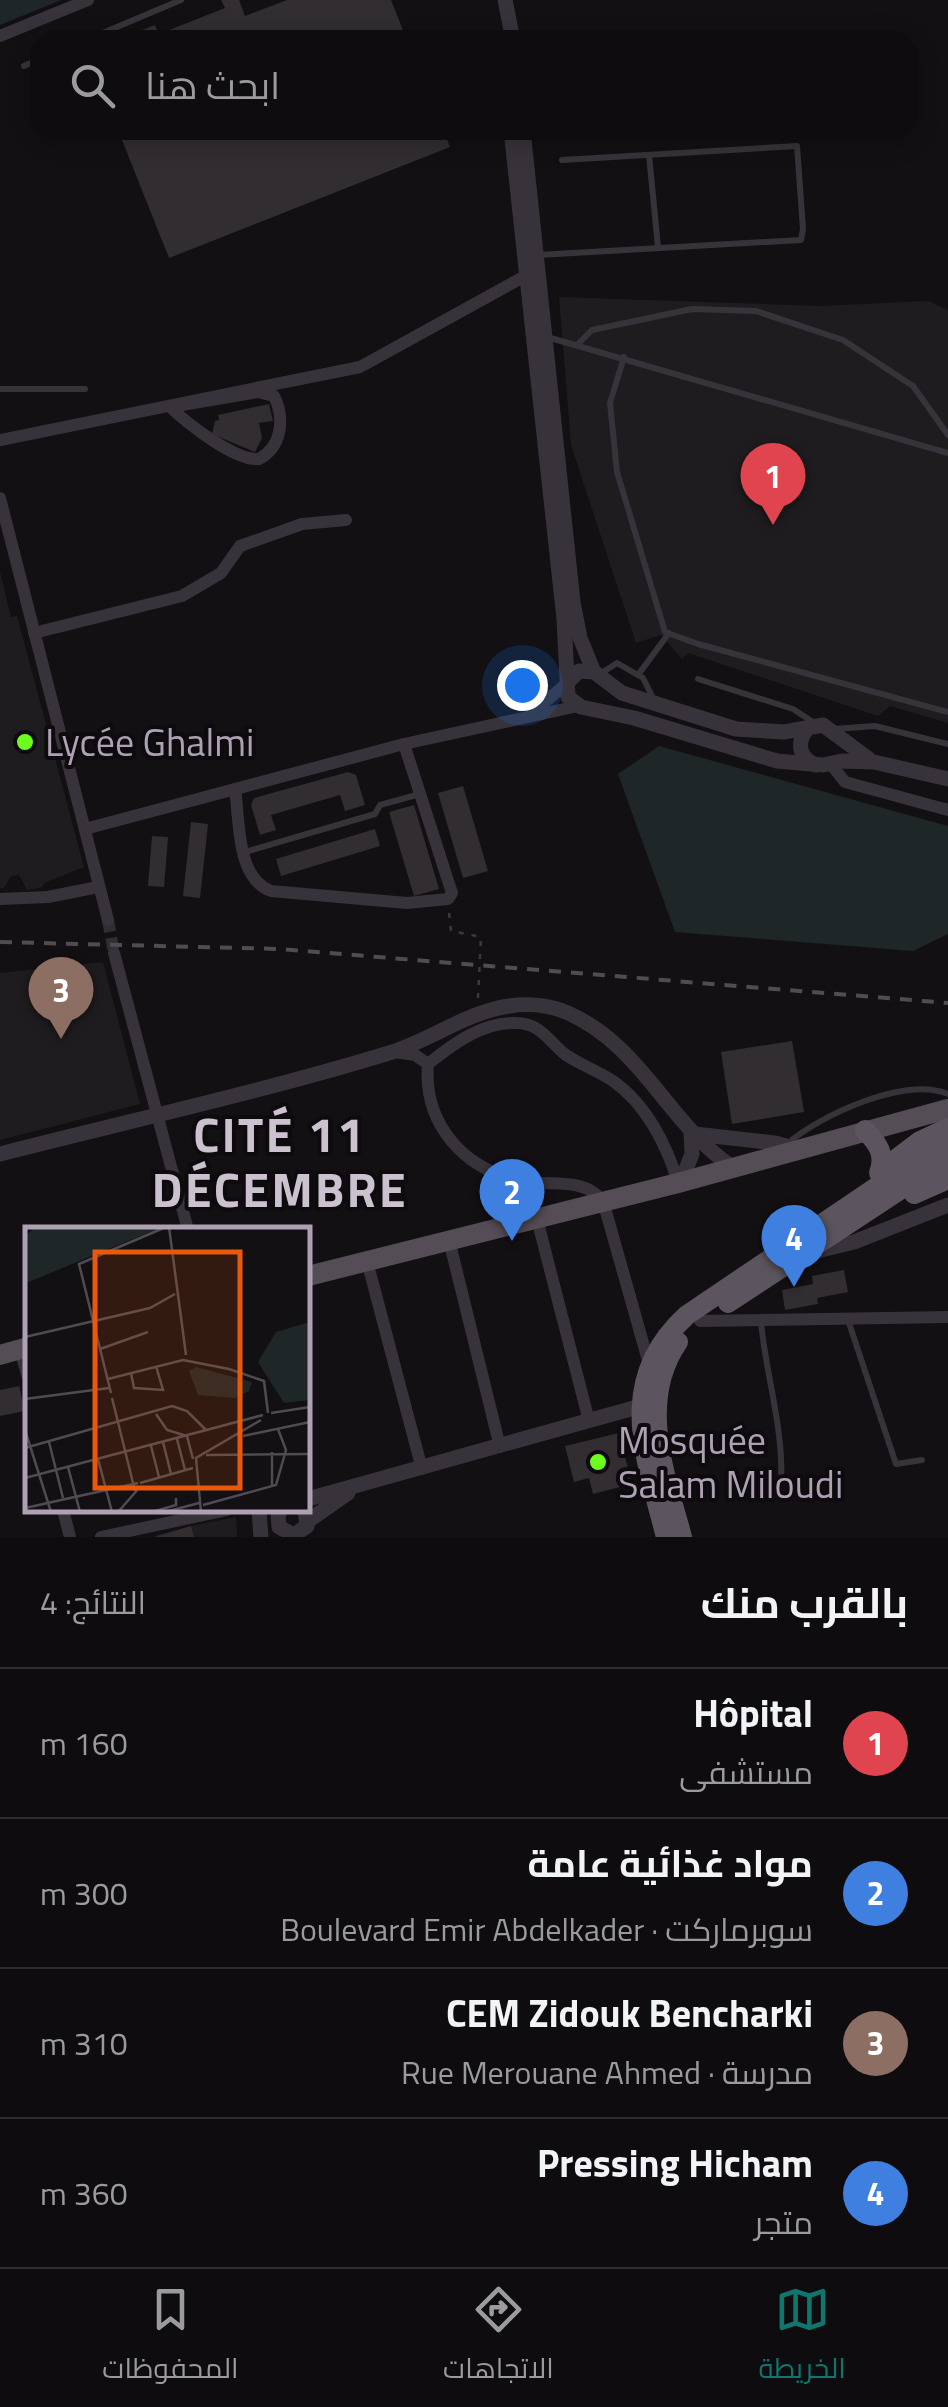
<!DOCTYPE html>
<html lang="ar">
<meta charset="utf-8">
<style>
body{margin:0;font-family:"Titillium Web",Cairo,sans-serif;background:#171517;color:#f1f3f6;direction:rtl}
.you{position:absolute;left:522px;top:685px;width:35px;height:35px;margin:-25px;border:8px solid #fff;border-radius:50%;background:#1a73e8;box-shadow:0 0 0 15px #1a73e833}
.badge{display:grid;place-items:center;width:65px;height:65px;border-radius:50%;background:#0f766e;color:#fff;font-size:32px;font-weight:700}
.pin{position:absolute;translate:-50% -82px;filter:drop-shadow(0 2px 5px #0008)}
.pin::after{content:'';position:absolute;top:52px;width:35px;height:30px;background:inherit;clip-path:polygon(0 0,100% 0,50% 100%)}
.list{margin:0;padding:0;list-style:none}
h2{display:flex;justify-content:space-between;align-items:center;height:130px;margin:0;padding:0 40px;font-size:42px}
h2 small{font-size:32px;font-weight:400;color:#9b9b9e}
.list li{display:grid;grid-template-columns:65px 1fr auto;gap:30px;align-items:center;box-sizing:border-box;height:150px;padding:0 40px;border-top:2px solid #2e2c2e}
.list b{display:block;font-size:38px;white-space:nowrap}
.list p{margin:0;font-size:32px;white-space:nowrap;color:#9b9b9e}
.list em{font-size:32px;font-style:normal;color:#9b9b9e}
.icon{flex:none;width:55px;height:55px;fill:none;stroke:currentColor;stroke-width:2;stroke-linecap:round;stroke-linejoin:round}
.map{position:relative;flex:none;width:948px;height:1537px;overflow:hidden;direction:ltr}
.search{position:absolute;background:#0e0c0e;box-shadow:0 5px 25px #0003;left:30px;right:30px;top:30px;height:110px;display:flex;align-items:center;gap:25px;box-sizing:border-box;padding:0 35px;border-radius:30px;color:#9b9b9e;font-size:38px}
.sheet{height:730px;background:#0e0c0e}
nav{display:flex;justify-content:space-around;align-items:center;box-sizing:border-box;height:140px;border-top:2px solid #2e2c2e;background:#0e0c0e;font-size:28px;color:#9b9b9e}
nav a{display:grid;justify-items:center;gap:5px}
nav .on{color:#0f766e}
.map>svg:first-child{display:block}
.built{fill:#1f1c1f}
.green{fill:#1f2627}
.building{fill:#312d31}
.lines{fill:none;stroke-linecap:round;stroke-linejoin:round}
.minor-tunnel{stroke:#312d32;stroke-width:12;stroke-dasharray:12 6;stroke-linecap:butt}
.path{stroke:#3e3940;stroke-width:2.5;stroke-dasharray:5 8;stroke-linecap:butt}
.service{stroke:#38333a;stroke-width:6}
.minor{stroke:#38333a;stroke-width:12}
.tertiary{stroke:#38333a;stroke-width:15}
.primary{stroke:#544d56;stroke-width:20}
.trunk{stroke:#5c555f;stroke-width:20}
.rail{stroke:#524b54;stroke-width:4;stroke-dasharray:12 10;stroke-linecap:butt}
.path-bridge{stroke:#3e3940;stroke-width:2.5;stroke-dasharray:5 8;stroke-linecap:butt}
.poi-dot{fill:#6cfc1f;stroke:#0d0b0d;stroke-width:4}
.labels{text-anchor:middle;dominant-baseline:central;stroke-width:8;stroke-linejoin:round;paint-order:stroke}
.poi-label{font-size:38px;fill:#aea1b4;stroke:#0d0b0d;text-anchor:start}
.district-label{font-size:48px;font-weight:bold;letter-spacing:2.5px;fill:#ccc2cf;stroke:#0d0b0d}
.inset-road{fill:none;stroke:#504a53;stroke-width:2.5}
.view{fill:#e8590c;fill-opacity:0.15;stroke:#e8590c;stroke-width:5}
.inset-edge{fill:none;stroke:#aea1b4;stroke-width:5}
</style>
<div class="map">
<svg width="948" height="1537" viewBox="0 0 948 1537">
<rect width="100%" height="100%" fill="#121012"/>
<g class="built">
<path d="M 559,297 L 819,306 L 928,301 L 948,310 L 948,723 L 890,706 L 878,716 L 688,653 L 682,659 L 661,635 L 636,643 L 571,445 Z"/>
<path d="M 0,572 L 11,617 L 17,616 L 84,867 L 44,883 L 42,887 L 27,890 L 19,875 L 11,876 L 4,888 L 0,888 Z"/>
<path d="M 103,962 L 140,1104 L 0,1140 L 0,973 Z"/>
<path d="M 236,1517 L 237,1537 L 152,1537 L 191,1526 Z"/>
</g>
<g class="green">
<path d="M 0,0 L 61,0 L 0,25 Z"/>
<path d="M 659,746 L 948,826 L 948,934 L 913,951 L 675,932 L 618,774 Z"/>
</g>
<g class="building">
<path d="M 221,0 L 239,0 L 245,16 L 287,0 L 391,0 L 407,40 L 146,40 L 142,30 L 155,25 L 159,34 L 225,8 Z"/>
<path d="M 118,130 L 443,130 L 450,147 L 169,258 Z"/>
<path d="M 269,404 L 273,421 L 259,423 L 262,438 L 255,452 L 212,434 L 215,421 L 219,420 L 218,415 Z"/>
<path d="M 348,772 L 356,775 L 365,805 L 345,811 L 340,795 L 271,815 L 276,830 L 260,835 L 251,805 L 254,798 Z"/>
<path d="M 463,786 L 488,871 L 463,878 L 438,793 Z"/>
<path d="M 414,805 L 439,889 L 414,896 L 389,812 Z"/>
<path d="M 191,822 L 208,824 L 200,898 L 183,896 Z"/>
<path d="M 375,829 L 380,846 L 281,876 L 276,859 Z"/>
<path d="M 152,836 L 168,837 L 164,887 L 148,886 Z"/>
<path d="M 792,1041 L 804,1112 L 732,1124 L 721,1052 Z"/>
<path d="M 844,1270 L 848,1292 L 817,1298 L 818,1304 L 785,1310 L 782,1290 L 813,1284 L 812,1276 Z"/>
<path d="M 19,1386 L 25,1411 L 0,1416 L 0,1390 Z"/>
<path d="M 619,1433 L 632,1484 L 593,1494 L 589,1478 L 574,1482 L 565,1446 Z"/>
<path d="M 191,1526 L 194,1537 L 157,1537 L 157,1536 Z"/>
</g>
<g class="lines">
<path class="minor-tunnel" d="M 108,920 L 114,953"/>
<path class="path" d="M 449,913 L 451,931 L 481,937"/>
<g class="service">
<path d="M 86,40 L 181,0"/>
<path d="M 24,66 L 40,59"/>
<path d="M 649,155 L 658,247"/>
<path d="M 538,255 L 801,240 L 803,229 L 797,146 L 562,160"/>
<path d="M 547,337 L 948,453"/>
<path d="M 579,343 L 592,330 L 692,309 L 756,311 L 843,340 L 913,386 L 948,435"/>
<path d="M 624,357 L 610,403 L 617,472 L 665,632 L 698,644 L 948,712"/>
<path d="M 0,389 L 85,389"/>
<path d="M 600,674 L 617,663 L 643,678 L 653,698"/>
<path d="M 638,675 L 669,633"/>
<path d="M 698,679 L 793,709 L 816,724"/>
<path d="M 834,729 L 875,726 L 948,744"/>
<path d="M 245,852 L 375,814 L 380,805 L 420,794"/>
<path d="M 788,1143 C 821,1115 905,1076 948,1094"/>
<path d="M 848,1320 L 896,1464 L 922,1460"/>
<path d="M 761,1322 C 766,1376 784,1429 781,1483"/>
</g>
<g class="minor">
<path d="M 0,36 L 88,0"/>
<path d="M 258,392 L 274,396 C 285,418 282,447 259,459 C 235,461 188,424 170,407 Z"/>
<path d="M 0,440 L 360,367 L 527,275"/>
<path d="M 0,498 L 108,920"/>
<path d="M 34,633 L 182,596 L 221,573 L 240,546 L 302,524 L 346,520"/>
<path d="M 530,715 L 567,683"/>
<path d="M 830,763 L 845,782 L 948,810"/>
<path d="M 235,789 C 240,822 236,878 271,891 L 407,903 L 448,899 L 452,893 L 404,744"/>
<path d="M 85,829 L 404,744 L 578,706"/>
<path d="M 0,899 L 48,897 L 98,887"/>
<path d="M 114,953 L 188,1230"/>
<path d="M 395,1052 L 415,1055 L 428,1064 C 423,1124 464,1170 522,1181 C 551,1187 582,1176 603,1201 L 649,1364"/>
<path d="M 428,1064 C 453,1044 482,1022 516,1023 C 541,1023 549,1042 566,1055 C 581,1065 598,1071 613,1081 C 646,1104 667,1145 678,1183"/>
<path d="M 537,1219 L 589,1421"/>
<path d="M 449,1240 L 500,1447"/>
<path d="M 367,1261 L 422,1469"/>
<path d="M 700,1321 L 948,1317"/>
<path d="M 20,1349 L 28,1378"/>
<path d="M 63,1510 L 70,1537"/>
<path d="M 101,1537 L 227,1510"/>
</g>
<g class="tertiary">
<path d="M 505,0 L 513,40"/>
<path d="M 511,130 L 564,619 L 568,697 L 581,707 L 634,718 L 777,761 L 823,765 L 842,761 L 874,762 L 948,779"/>
<path d="M 523,130 L 573,602 L 580,638 L 594,672"/>
<path d="M 569,681 L 579,671 L 594,672 L 622,693 L 736,729 L 784,732 L 823,725 L 869,759"/>
<path d="M 807,729 C 796,743 799,758 816,765"/>
<path d="M 695,1134 L 775,1143 L 800,1150"/>
<path d="M 0,1154 C 129,1121 261,1092 389,1053 C 429,1041 467,1012 509,1006 C 528,1003 550,1005 568,1013 C 641,1045 669,1124 732,1167"/>
<path d="M 681,1182 L 692,1154 L 691,1133"/>
<path d="M 813,1252 L 854,1242 L 948,1205"/>
<path d="M 308,1499 L 641,1406"/>
<path d="M 259,1510 L 261,1537"/>
<path d="M 281,1510 L 278,1515 L 279,1527 L 294,1535 L 307,1526 L 305,1510"/>
<path d="M 308,1521 L 348,1493"/>
</g>
<g class="primary">
<path d="M 308,1276 L 678,1183 L 948,1109"/>
<path d="M 0,1355 L 28,1347"/>
</g>
<g class="trunk">
<path d="M 865,1130 C 878,1144 886,1154 879,1173"/>
<path d="M 891,1163 L 920,1141 L 948,1128"/>
<path d="M 914,1194 L 948,1179"/>
<path d="M 728,1303 L 909,1184 L 948,1163"/>
<path d="M 678,1342 C 637,1401 665,1474 682,1537"/>
<path d="M 666,1537 C 645,1455 615,1380 687,1315 L 906,1167 L 948,1144"/>
</g>
<path class="rail" d="M 0,942 L 279,949 L 948,1003"/>
<path class="path-bridge" d="M 478,998 L 481,937"/>
</g>
<g class="poi-dot">
<circle cx="25" cy="742" r="10"/>
<circle cx="598" cy="1462" r="10"/>
</g>
<g class="labels">
<g class="poi-label">
<text x="45" y="742">Lycée Ghalmi</text>
<text x="618" y="1440">Mosquée<tspan x="618" dy="44">Salam Miloudi</tspan></text>
</g>
<g class="district-label">
<text x="280" y="1134">CITÉ 11<tspan x="280" dy="55">DÉCEMBRE</tspan></text>
</g>
</g>
<g transform="translate(25 1227)">
<rect width="285" height="285" fill="#121012"/>
<path d="M 12,0 L 137,0 L 1,56 L 0,8 ZM 285,95 L 285,173 L 259,176 L 233,135 L 251,105 ZM 171,140 L 227,155 L 224,164 L 210,171 L 173,168 L 164,144 Z" fill="#1f2627"/>
<path class="inset-road" d="M 144,0 L 161,128M 0,110 L 125,81 L 150,67M 75,122 L 123,105M 106,146 L 109,161 L 138,163 L 131,139M 83,152 L 158,133 L 204,142 L 239,154 L 243,186M 86,166 L 54,37 L 141,0M 87,171 L 110,264M 0,172 L 84,161M 246,186 L 285,180M 131,187 L 142,203 L 162,209 L 168,232M 0,203 L 26,285M 218,209 L 285,195M 152,212 L 160,243M 24,215 L 38,271M 138,215 L 146,247M 126,219 L 134,250M 0,221 L 147,179 L 162,184 L 181,203M 181,228 L 285,227M 73,232 L 87,285M 43,240 L 55,285M 0,251 L 238,188M 115,256 L 168,241M 247,260 L 247,225M 178,278 L 251,258 L 261,223 L 253,202M 0,281 L 113,256M 93,285 L 115,260M 127,285 L 151,278 L 151,271M 140,285 L 174,276M 176,285 L 171,231 L 236,193"/>
<path class="view" d="M 70,25 L 215,25 L 215,261 L 70,261 Z"/>
<rect width="285" height="285" class="inset-edge"/>
</g>
</svg>
<div class="you"></div>
<div class="pin badge" style="left:773px;top:525px;background:#e0444e">1</div>
<div class="pin badge" style="left:512px;top:1241px;background:#3f7fe0">2</div>
<div class="pin badge" style="left:61px;top:1039px;background:#8d6e63">3</div>
<div class="pin badge" style="left:794px;top:1287px;background:#3f7fe0">4</div>
<div class="search"><svg class="icon" aria-label="search" viewBox="0 0 24 24"><circle cx="10" cy="10" r="6"/><path d="M15 15l6 6"/></svg>ابحث هنا</div>
</div>
<section class="sheet">
<h2>بالقرب منك<small>النتائج: 4</small></h2>
<ul class="list">
<li><span class="badge" style="background:#e0444e">1</span><div><b>Hôpital</b><p>مستشفى</p></div><em>160 m</em></li>
<li><span class="badge" style="background:#3f7fe0">2</span><div><b>مواد غذائية عامة</b><p>سوبرماركت · Boulevard Emir Abdelkader</p></div><em>300 m</em></li>
<li><span class="badge" style="background:#8d6e63">3</span><div><b>CEM Zidouk Bencharki</b><p>مدرسة · Rue Merouane Ahmed</p></div><em>310 m</em></li>
<li><span class="badge" style="background:#3f7fe0">4</span><div><b>Pressing Hicham</b><p>متجر</p></div><em>360 m</em></li>
</ul>
</section>
<nav>
<a class="on"><svg class="icon" aria-label="map" viewBox="0 0 24 24"><path d="M3 6l6-2 6 2 6-2v14l-6 2-6-2-6 2zM9 4v14M15 6v14"/></svg>الخريطة</a>
<a><svg class="icon" aria-label="directions" viewBox="0 0 24 24"><path d="M12 3l9 9-9 9-9-9zM9 14v-3h6M13 9l2 2-2 2"/></svg>الاتجاهات</a>
<a><svg class="icon" aria-label="saved" viewBox="0 0 24 24"><path d="M7 4h10v16l-5-4-5 4z"/></svg>المحفوظات</a>
</nav>
